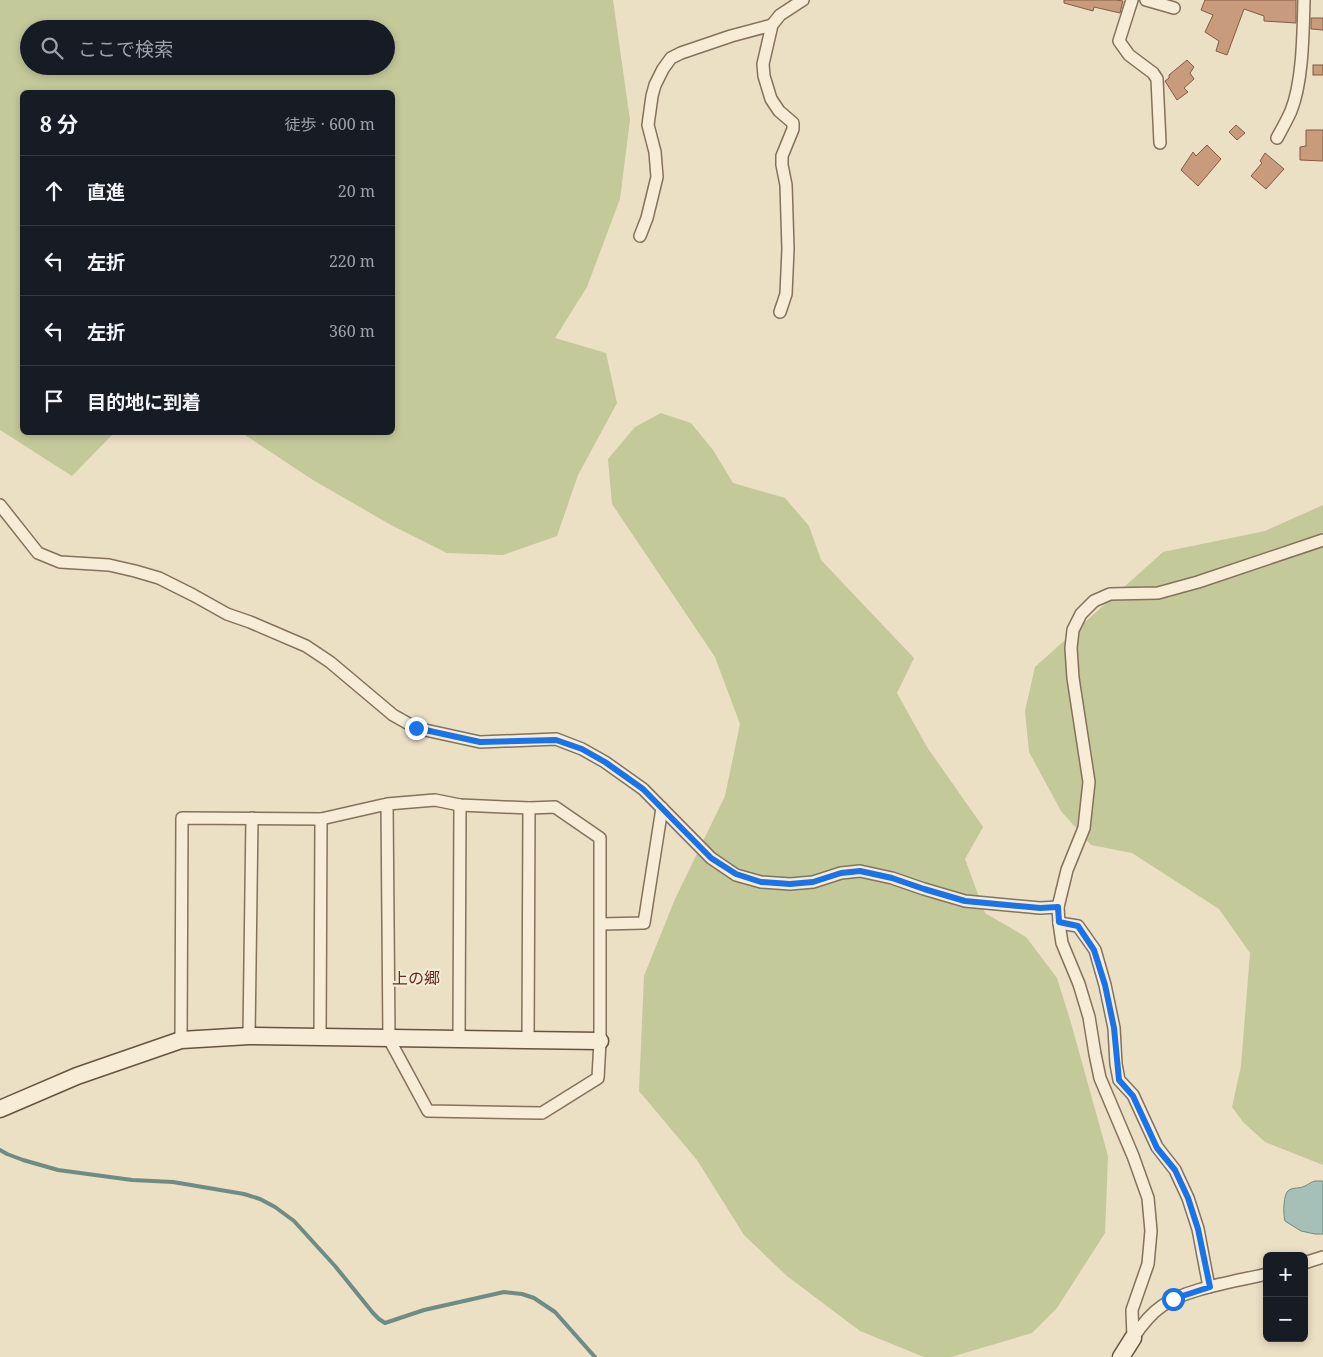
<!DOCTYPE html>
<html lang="ja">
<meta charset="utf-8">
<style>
body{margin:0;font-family:"Noto Serif","Noto Sans JP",serif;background:#20242c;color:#f1f3f6}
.controls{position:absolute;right:15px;bottom:15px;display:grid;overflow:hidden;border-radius:8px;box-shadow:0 2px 8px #0003}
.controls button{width:45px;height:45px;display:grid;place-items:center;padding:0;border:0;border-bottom:1px solid #363941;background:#171b24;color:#f1f3f6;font:25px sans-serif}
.stop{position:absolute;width:15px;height:15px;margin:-11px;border:4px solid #1a73e8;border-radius:50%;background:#fff}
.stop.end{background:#1a73e8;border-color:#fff;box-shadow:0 1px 5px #0008}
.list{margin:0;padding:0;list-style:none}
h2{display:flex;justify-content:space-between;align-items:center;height:65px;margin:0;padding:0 20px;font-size:21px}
h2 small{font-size:16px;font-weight:400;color:#9ea1a6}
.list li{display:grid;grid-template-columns:32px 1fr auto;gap:15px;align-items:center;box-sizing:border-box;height:70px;padding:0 20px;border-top:1px solid #363941}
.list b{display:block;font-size:19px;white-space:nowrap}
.list em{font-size:16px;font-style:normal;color:#9ea1a6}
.icon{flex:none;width:28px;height:28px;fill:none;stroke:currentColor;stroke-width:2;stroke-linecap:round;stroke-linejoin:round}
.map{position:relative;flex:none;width:1323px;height:1357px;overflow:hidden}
.search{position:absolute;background:#171b24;box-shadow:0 2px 8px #0003;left:20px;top:20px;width:375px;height:55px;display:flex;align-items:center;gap:12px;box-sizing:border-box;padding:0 18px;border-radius:28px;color:#9ea1a6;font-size:19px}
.panel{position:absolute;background:#171b24;box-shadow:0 2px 8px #0003;left:20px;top:90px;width:375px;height:345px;border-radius:8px}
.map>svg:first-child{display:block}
.green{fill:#c3c999;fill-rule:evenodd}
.water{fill:#a6bfb7;stroke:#6d8c84}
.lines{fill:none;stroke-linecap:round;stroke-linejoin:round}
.stream{stroke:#6d8c84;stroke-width:4}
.building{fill:#c79b7c;stroke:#825c43}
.street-casing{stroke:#85715c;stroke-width:14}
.secondary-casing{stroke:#67533f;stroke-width:19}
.street{stroke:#f7edd7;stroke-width:11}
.secondary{stroke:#f7edd7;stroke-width:16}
.route{stroke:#1a73e8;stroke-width:6}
.labels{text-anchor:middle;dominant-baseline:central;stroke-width:4.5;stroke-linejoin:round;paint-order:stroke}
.quarter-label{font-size:16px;fill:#602e21;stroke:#f3ead3}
</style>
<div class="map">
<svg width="1323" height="1357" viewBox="0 0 1323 1357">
<rect width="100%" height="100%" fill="#ebdfc4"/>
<g class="green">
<path d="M 0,0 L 613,0 L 630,120 L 620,199 L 587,287 L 555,338 L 606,353 L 617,403 L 578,475 L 557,536 L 503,555 L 447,553 L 391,525 L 313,480 L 242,433 L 392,432 L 392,92 L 22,92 L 22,432 L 114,433 L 72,476 L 0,430 ZM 29,29 L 386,29 L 386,66 L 29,66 Z"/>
<path d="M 661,413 L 691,423 L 713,450 L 733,483 L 785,498 L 809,526 L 821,560 L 914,658 L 897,693 L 927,747 L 983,827 L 965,859 L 985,913 L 1026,937 L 1057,978 L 1071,1023 L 1108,1156 L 1105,1233 L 1057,1308 L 1032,1333 L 951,1357 L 924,1357 L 860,1331 L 787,1276 L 744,1235 L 697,1160 L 639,1091 L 644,976 L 675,899 L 725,796 L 740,724 L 715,657 L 612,504 L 608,459 L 635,427 Z"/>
<path d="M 1323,505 L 1323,1165 L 1265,1142 L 1243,1122 L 1232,1107 L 1241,1066 L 1250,953 L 1219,909 L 1132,853 L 1091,845 L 1061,811 L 1029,752 L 1025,711 L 1035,667 L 1163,552 L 1265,531 Z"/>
</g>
<path class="water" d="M 1315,1181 L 1323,1181 L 1323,1234 L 1315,1234 L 1301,1231 L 1285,1221 C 1283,1215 1283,1193 1289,1190 C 1293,1187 1300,1189 1305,1186 C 1309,1184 1311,1182 1315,1181 Z"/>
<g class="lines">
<path class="stream" d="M 0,1150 L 7,1154 L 23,1160 L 58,1170 L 132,1180 L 173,1182 L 244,1194 L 260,1199 L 275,1207 L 294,1221 L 335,1266 L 373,1313 L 379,1319 L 385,1323 L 424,1310 L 504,1292 L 522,1294 L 534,1298 L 555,1312 L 595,1357"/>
</g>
<g class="building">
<path d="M 1064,0 L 1116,0 L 1123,1 L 1120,13 L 1094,7 L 1093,11 L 1064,3 Z"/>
<path d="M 1205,0 L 1296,0 L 1296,23 L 1264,21 L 1264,16 L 1244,9 L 1227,55 L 1216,51 L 1219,41 L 1205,32 L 1213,15 L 1201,10 Z"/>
<path d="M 1311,18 L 1323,18 L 1323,30 L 1311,29 Z"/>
<path d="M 1187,60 L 1194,67 L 1190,73 L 1194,79 L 1184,88 L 1188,92 L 1177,100 L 1165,81 L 1169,78 L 1169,75 Z"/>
<rect x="1313" y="65" width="10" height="10"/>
<path d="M 1236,125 L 1245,133 L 1237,140 L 1229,132 Z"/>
<path d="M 1306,130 L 1323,130 L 1323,161 L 1300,160 L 1300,147 L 1306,146 Z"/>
<path d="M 1207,145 L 1221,159 L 1198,186 L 1181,170 L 1193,152 L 1196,156 Z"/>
<path d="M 1265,153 L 1284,169 L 1266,189 L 1251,176 L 1262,163 L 1260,161 Z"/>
</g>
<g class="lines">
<g class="street-casing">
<g id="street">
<path d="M 1132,0 L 1119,41 L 1129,55 L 1153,73 L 1157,79 L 1160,143"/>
<path d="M 1146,0 L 1174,8"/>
<path d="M 1277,138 C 1282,129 1287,120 1291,111 C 1303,81 1303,33 1304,0"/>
<path d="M 640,236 L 647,218 L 657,177 L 655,152 L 648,125 L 652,96 L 655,85 L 663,69 L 671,58 L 681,53 L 731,36 L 772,25"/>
<path d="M 780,312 L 786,294 L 788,249 L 786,185 L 782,165 L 782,156 L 793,129 L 793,123 L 779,111 L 771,99 L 764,76 L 763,64 L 772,25 L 780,15 L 803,0"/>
<path d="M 0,505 L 38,553 L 60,562 L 109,565 L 135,571 L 159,578 L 193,595 L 227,614 L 250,622 L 306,646 L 330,662 L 393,715 L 416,728 L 480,742 L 556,739 L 582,749 L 605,762 L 643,789 L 711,858 L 736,875 L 761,882 L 790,884 L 813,882 L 841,873 L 860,871 L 892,878 L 924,889 L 965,901 L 1040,908 L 1058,907"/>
<path d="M 1059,923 L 1078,926 L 1095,950 L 1105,985 L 1114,1028 L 1116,1064 L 1119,1080 L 1133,1095 L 1157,1147 L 1175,1170 L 1188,1198 L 1198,1229 L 1209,1287"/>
<path d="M 601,924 L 644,923 L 662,808"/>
<path d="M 249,1036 L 252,818"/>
<path d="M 320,1037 L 321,819"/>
<path d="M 459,1039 L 460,805"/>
<path d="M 181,1040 L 182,818 L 321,819 L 387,804 L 435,800 L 460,805 L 529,808 L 555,807 L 600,838 L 600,1041 L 598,1078 L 542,1113 L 428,1111 L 389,1039 L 387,804"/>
<path d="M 528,1040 L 529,808"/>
<path d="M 1304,1263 L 1323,1257"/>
<path d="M 1133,1338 L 1132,1310 L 1148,1264 L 1151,1231 L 1148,1198 L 1133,1156 L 1100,1078 L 1095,1054 L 1089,1017 L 1079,984 L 1062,943 L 1059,923 L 1058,907 L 1067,870 L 1084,828 L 1089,782 L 1073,678 L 1071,648 L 1073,630 L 1081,614 L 1094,601 L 1110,594 L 1158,593 L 1198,582 L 1323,540"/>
<path d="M 1133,1338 C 1141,1326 1150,1314 1162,1306 C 1184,1289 1238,1281 1267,1274"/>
</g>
</g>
<g class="secondary-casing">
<g id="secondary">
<path d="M 0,1109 L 77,1076 L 181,1040 L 249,1036 L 600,1041"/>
<path d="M 1121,1357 L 1133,1338"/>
</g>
</g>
<use href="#street" class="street"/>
<use href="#secondary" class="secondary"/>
</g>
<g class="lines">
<path class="route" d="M 416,728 L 480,742 L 556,740 L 582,749 L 605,762 L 643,789 L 711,858 L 736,874 L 761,882 L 790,884 L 813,882 L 841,873 L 860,871 L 892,878 L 924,889 L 965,901 L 1040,908 L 1058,907 L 1059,922 L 1078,926 L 1094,950 L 1105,985 L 1114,1028 L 1119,1080 L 1133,1096 L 1157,1148 L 1175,1170 L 1188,1198 L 1198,1229 L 1210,1287 L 1173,1299"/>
</g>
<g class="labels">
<g class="quarter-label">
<text x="416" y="978">上の郷</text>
</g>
</g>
</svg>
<div class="controls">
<button>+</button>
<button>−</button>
</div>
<div class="stop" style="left:1173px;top:1299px"></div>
<div class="stop end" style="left:416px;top:728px"></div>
<div class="search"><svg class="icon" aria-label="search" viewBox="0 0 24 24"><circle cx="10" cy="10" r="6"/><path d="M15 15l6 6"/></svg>ここで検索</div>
<section class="panel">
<h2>8 分<small>徒歩 · 600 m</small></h2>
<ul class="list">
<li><svg class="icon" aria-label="ahead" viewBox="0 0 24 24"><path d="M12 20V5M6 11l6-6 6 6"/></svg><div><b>直進</b></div><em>20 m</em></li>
<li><svg class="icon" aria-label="left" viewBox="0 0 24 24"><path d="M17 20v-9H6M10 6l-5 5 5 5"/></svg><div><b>左折</b></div><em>220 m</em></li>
<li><svg class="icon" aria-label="left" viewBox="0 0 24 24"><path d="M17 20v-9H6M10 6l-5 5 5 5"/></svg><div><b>左折</b></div><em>360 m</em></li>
<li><svg class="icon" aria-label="arrive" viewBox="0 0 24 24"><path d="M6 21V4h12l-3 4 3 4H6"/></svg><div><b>目的地に到着</b></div></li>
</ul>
</section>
</div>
